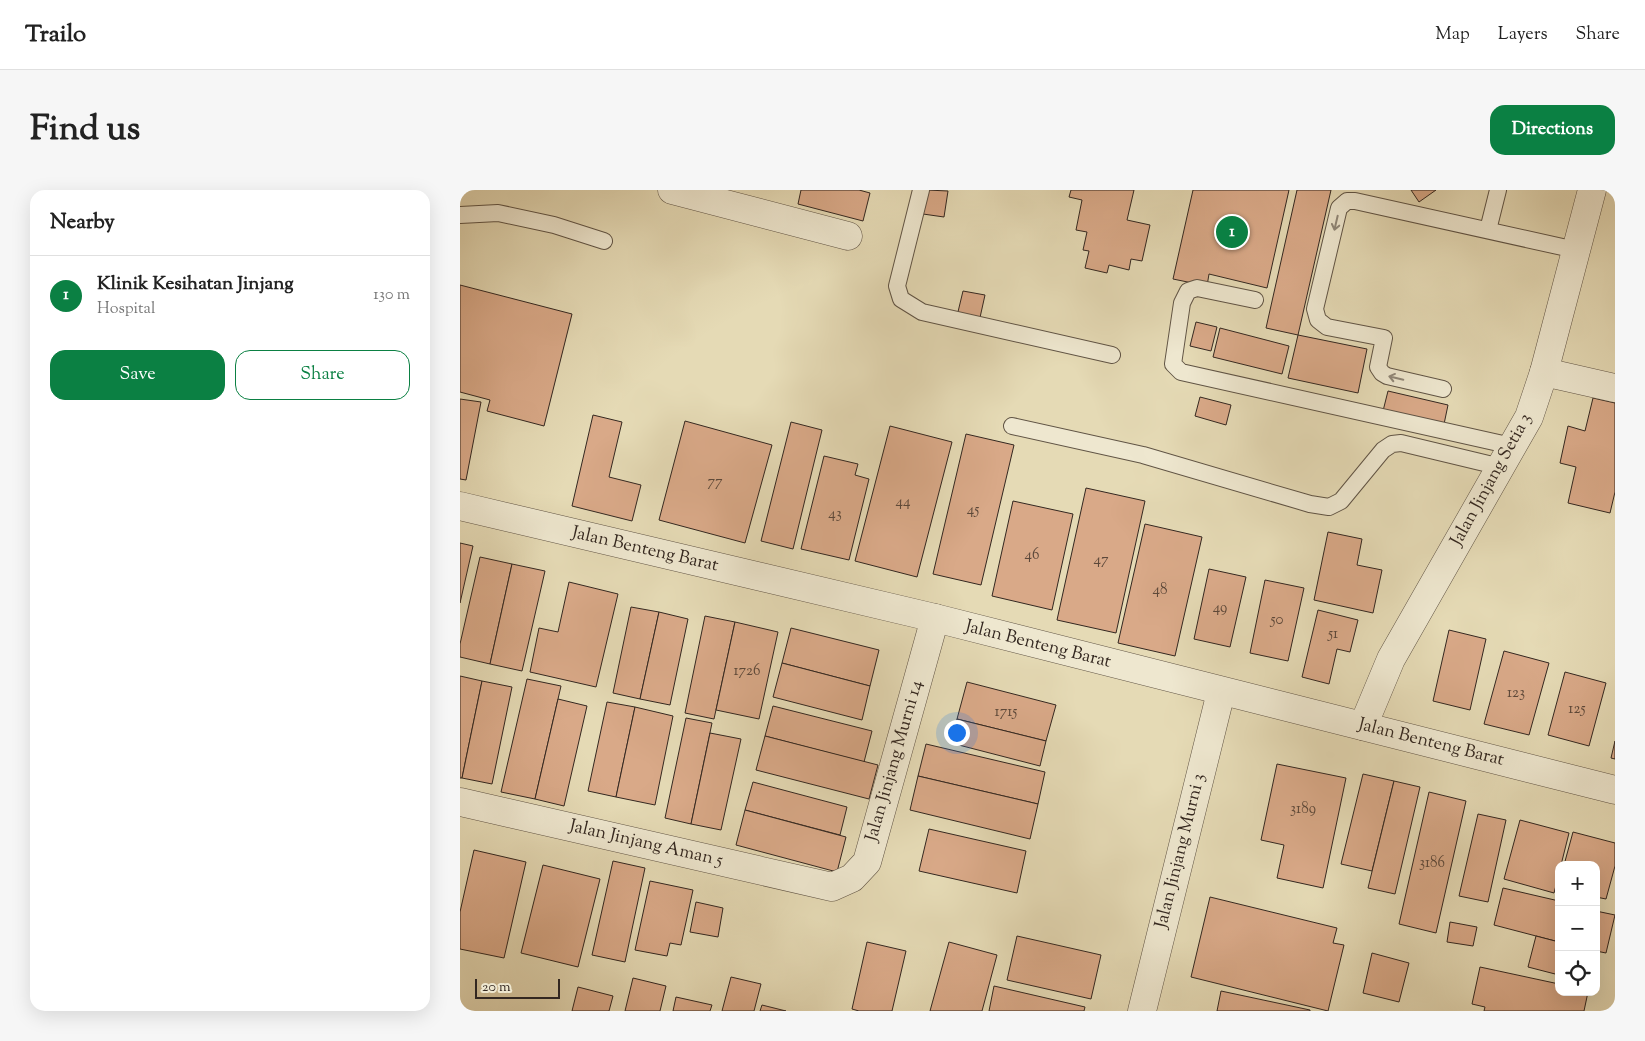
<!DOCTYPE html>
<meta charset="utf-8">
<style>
body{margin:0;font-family:"Sorts Mill Goudy",serif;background:#f6f6f6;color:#222}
.controls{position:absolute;right:15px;bottom:15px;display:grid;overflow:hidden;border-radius:10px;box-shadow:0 5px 20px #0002}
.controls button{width:45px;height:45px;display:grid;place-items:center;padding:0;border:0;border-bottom:1px solid #e0e0e0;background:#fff;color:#222;font:25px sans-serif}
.scale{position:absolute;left:15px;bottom:12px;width:85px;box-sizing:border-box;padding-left:5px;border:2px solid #332720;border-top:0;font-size:14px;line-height:18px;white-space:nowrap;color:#332720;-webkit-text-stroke:4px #eee7cf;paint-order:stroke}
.you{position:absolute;left:496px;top:542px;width:18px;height:18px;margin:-12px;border:4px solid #fff;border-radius:50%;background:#1a73e8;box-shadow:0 0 0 8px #1a73e833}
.badge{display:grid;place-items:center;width:32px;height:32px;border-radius:50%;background:#0b8043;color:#fff;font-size:16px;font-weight:700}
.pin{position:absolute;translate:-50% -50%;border:2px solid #fff;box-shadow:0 1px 5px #0006}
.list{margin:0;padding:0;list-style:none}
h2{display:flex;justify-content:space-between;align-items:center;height:65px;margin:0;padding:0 20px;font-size:21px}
h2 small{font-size:16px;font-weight:400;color:#767676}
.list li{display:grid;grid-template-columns:32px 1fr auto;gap:15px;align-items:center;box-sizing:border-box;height:80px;padding:0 20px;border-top:1px solid #e0e0e0}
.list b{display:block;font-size:19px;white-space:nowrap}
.list p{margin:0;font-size:16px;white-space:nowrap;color:#767676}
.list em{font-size:16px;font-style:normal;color:#767676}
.actions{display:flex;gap:10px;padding:15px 20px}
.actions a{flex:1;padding:11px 0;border:1px solid #0b8043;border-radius:15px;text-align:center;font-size:18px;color:#0b8043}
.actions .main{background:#0b8043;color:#fff}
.icon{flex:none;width:28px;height:28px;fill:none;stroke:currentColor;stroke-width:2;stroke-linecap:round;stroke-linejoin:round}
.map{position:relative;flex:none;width:1155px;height:821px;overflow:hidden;border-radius:15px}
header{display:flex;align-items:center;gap:30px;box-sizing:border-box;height:70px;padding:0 25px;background:#fff;border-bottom:1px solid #e0e0e0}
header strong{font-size:24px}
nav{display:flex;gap:28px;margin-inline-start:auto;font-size:18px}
.intro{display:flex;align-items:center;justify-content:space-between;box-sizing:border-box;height:120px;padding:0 30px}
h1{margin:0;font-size:35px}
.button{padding:12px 22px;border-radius:15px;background:#0b8043;color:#fff;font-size:18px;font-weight:700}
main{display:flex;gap:30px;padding:0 30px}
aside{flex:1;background:#fff;border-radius:15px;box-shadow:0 5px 20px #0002}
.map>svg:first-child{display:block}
.building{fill:#d9a988;stroke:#332720}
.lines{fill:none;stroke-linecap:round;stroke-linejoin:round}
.lane-casing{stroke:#605445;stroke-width:18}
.street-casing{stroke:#605445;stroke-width:29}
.lane{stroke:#eee7cf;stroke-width:16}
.street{stroke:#eee7cf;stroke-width:28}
.oneway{stroke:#908778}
.labels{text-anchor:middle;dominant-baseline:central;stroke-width:4;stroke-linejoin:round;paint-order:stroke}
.number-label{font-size:15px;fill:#5c483a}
.street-label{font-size:18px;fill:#332720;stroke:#eee7cf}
</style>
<header>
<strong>Trailo</strong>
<nav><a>Map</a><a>Layers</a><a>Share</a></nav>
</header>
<div class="intro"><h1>Find us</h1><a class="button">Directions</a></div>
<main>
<aside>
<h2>Nearby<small></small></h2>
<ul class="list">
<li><span class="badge">1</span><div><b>Klinik Kesihatan Jinjang</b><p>Hospital</p></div><em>130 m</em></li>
</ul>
<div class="actions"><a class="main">Save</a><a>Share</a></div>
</aside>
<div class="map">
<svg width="1155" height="821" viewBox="0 0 1155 821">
<rect width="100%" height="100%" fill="#e5dab5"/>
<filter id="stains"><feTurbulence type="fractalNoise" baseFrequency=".004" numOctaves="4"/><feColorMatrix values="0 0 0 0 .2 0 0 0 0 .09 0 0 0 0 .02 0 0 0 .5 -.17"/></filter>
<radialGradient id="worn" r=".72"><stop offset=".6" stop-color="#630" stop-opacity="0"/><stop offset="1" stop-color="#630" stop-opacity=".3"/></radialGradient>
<g class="building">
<path d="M 341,0 L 399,0 L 410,3 L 403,31 L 338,14 Z"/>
<path d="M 467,0 L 488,1 L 484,27 L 463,24 Z"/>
<path d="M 611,0 L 674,0 L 667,30 L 690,35 L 682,71 L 671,69 L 669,80 L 649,75 L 647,83 L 625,78 L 629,61 L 623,60 L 627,42 L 616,40 L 622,10 L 609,7 Z"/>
<path d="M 733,0 L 829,0 L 807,98 L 749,84 L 747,96 L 713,89 Z"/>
<path d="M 837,0 L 871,0 L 838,145 L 806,138 Z"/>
<path d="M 951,0 L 976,0 L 959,12 Z"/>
<path d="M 0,95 L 112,124 L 84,236 L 27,221 L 30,210 L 0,202 Z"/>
<path d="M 503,101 L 525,105 L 519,132 L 497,126 Z"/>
<path d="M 736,132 L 757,137 L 751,161 L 730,156 Z"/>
<path d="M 760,138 L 829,156 L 822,184 L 753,167 Z"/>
<path d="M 838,145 L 907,159 L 898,203 L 828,188 Z"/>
<path d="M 928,201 L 988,215 L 983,239 L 922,225 Z"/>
<path d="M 740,207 L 771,215 L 766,235 L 735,226 Z"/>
<path d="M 1133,208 L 1155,213 L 1155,302 L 1150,323 L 1108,313 L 1116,277 L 1100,273 L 1108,236 L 1125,241 Z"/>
<path d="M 0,209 L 21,212 L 6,290 L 0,289 Z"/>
<path d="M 133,225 L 162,232 L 149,287 L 181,295 L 172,331 L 112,316 Z"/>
<path d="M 225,231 L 312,255 L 285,353 L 199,330 Z"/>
<path d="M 331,232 L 362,240 L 333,359 L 301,351 Z"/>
<path d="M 430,236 L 492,252 L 457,387 L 395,371 Z"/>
<path d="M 506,244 L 554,255 L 521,395 L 473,384 Z"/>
<path d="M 364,266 L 398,274 L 395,285 L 409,289 L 389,370 L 341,359 Z"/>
<path d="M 626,298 L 685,311 L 656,443 L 597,430 Z"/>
<path d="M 553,311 L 613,324 L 592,420 L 532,406 Z"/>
<path d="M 685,334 L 742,347 L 715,466 L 658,453 Z"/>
<path d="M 868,342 L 902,349 L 897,375 L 922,380 L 913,423 L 854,410 Z"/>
<path d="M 0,353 L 13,356 L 0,413 Z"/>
<path d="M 20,367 L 52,374 L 30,474 L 0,467 L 0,454 Z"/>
<path d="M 52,374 L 85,381 L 62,481 L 30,474 Z"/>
<path d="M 749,379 L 786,387 L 770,457 L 734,449 Z"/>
<path d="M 805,390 L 844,398 L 828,471 L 790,463 Z"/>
<path d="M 109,392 L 158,404 L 136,497 L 70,482 L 79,438 L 98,442 Z"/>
<path d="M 171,417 L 199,422 L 180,509 L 153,503 Z"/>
<path d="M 858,420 L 898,430 L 890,462 L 877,459 L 869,494 L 842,487 Z"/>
<path d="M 199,422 L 228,429 L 210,515 L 180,509 Z"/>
<path d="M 245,426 L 275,432 L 254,529 L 225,523 Z"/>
<path d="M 275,432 L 318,442 L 299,529 L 256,520 Z"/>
<path d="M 331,438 L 419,460 L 410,496 L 322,473 Z"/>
<path d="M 989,440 L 1026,449 L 1010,520 L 973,511 Z"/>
<path d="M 1044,461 L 1089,473 L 1069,545 L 1024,534 Z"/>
<path d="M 322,473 L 410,496 L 402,530 L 313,507 Z"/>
<path d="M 1105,482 L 1146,493 L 1129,556 L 1088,545 Z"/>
<path d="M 0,486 L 22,491 L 2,588 L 0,588 Z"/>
<path d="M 67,489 L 101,496 L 75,609 L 41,602 Z"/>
<path d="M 22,491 L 52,497 L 32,594 L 2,588 Z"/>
<path d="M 507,492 L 596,515 L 586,551 L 497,529 Z"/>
<path d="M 98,509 L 127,516 L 104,616 L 75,609 Z"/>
<path d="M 147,512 L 175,517 L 156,607 L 128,601 Z"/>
<path d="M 313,516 L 412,541 L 404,572 L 305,546 Z"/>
<path d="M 175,517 L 213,526 L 195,615 L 156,607 Z"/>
<path d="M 226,528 L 252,533 L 231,634 L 205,628 Z"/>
<path d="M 497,529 L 586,551 L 580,576 L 491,553 Z"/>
<path d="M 250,543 L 281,549 L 261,640 L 231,634 Z"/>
<path d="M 305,546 L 418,575 L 409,609 L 296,580 Z"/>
<path d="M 1155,551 L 1155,569 L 1151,568 Z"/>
<path d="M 466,554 L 585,582 L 578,614 L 458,586 Z"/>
<path d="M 817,574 L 886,588 L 863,698 L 817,688 L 824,655 L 801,650 Z"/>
<path d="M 903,584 L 934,591 L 912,681 L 881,674 Z"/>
<path d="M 458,586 L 578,614 L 570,649 L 450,620 Z"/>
<path d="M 934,591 L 960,597 L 935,704 L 908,698 Z"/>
<path d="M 293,592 L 387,617 L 380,645 L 285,620 Z"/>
<path d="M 969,602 L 1006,611 L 976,743 L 939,734 Z"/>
<path d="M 285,620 L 386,647 L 377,682 L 276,655 Z"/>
<path d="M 1018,624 L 1046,630 L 1028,712 L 999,706 Z"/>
<path d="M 1060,630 L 1109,643 L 1101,675 L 1099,675 L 1099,684 L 1094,703 L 1044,689 Z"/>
<path d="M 469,639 L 566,661 L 557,703 L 459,681 Z"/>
<path d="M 1113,642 L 1155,653 L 1155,676 L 1146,709 L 1136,707 L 1136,675 L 1104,675 Z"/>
<path d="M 14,660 L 66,672 L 44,768 L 0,759 L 0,722 Z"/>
<path d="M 153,671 L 185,678 L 165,772 L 132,765 Z"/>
<path d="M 83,675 L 140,689 L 118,777 L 61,763 Z"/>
<path d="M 190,691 L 233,700 L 221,755 L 210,753 L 207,766 L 175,760 Z"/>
<path d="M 1043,698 L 1099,711 L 1099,752 L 1034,735 Z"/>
<path d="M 750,707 L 877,738 L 873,753 L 884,755 L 868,821 L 731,787 Z"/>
<path d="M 236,712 L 263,718 L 258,747 L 230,742 Z"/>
<path d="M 1136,721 L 1155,725 L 1146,763 L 1136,761 Z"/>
<path d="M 990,732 L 1017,737 L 1013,756 L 987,752 Z"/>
<path d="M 557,746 L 641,765 L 631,809 L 547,790 Z"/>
<path d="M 1076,746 L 1099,752 L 1099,785 L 1068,777 Z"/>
<path d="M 407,752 L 446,761 L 432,821 L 399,821 L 392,819 Z"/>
<path d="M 489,752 L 537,765 L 522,821 L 470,821 Z"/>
<path d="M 912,763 L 949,773 L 939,812 L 903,803 Z"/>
<path d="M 1020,777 L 1099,794 L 1099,802 L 1128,802 L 1124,821 L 1024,821 L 1025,817 L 1012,814 Z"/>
<path d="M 271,787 L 301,794 L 294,821 L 262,821 Z"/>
<path d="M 173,788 L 206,796 L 200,821 L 165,821 Z"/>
<path d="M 534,796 L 625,817 L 624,821 L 529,821 Z"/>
<path d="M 118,797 L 153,806 L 149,821 L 112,821 Z"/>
<path d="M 761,801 L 850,820 L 850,821 L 757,821 Z"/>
<path d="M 216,807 L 252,815 L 250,821 L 213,821 Z"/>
<path d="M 302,815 L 326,821 L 300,821 Z"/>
</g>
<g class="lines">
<g class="lane-casing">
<g id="lane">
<path d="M 461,0 L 437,96 L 441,109 L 462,122 L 652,165"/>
<path d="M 0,25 L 38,23 L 94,35 L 144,51"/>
<path d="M 1028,40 L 1038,0"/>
<path d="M 795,110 L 737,98 L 728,101 L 722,113 L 713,174 L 721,182 L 1052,256"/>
<path d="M 983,199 L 927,186 L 922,183 L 918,177 L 924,148 L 867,137 L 858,130 L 855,119 L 879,18 L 887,11 L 895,11 L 1116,60"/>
<path d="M 552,236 L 683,265 L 850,314 L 869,317 L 881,311 L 923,260 L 932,254 L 941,253 L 1041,277"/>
</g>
</g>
<g class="street-casing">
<g id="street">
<path d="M 212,0 L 388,46"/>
<path d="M 1084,182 L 1155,198"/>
<path d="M 0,316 L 475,428 L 1155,600"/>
<path d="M 903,536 L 931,469 L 1069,227 L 1084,182 L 1132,0"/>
<path d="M 0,612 L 372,697 L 392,688 L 407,672 L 475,428"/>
<path d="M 682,821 L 761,502"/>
</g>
</g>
<use href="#lane" class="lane"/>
<use href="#street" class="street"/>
</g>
<defs><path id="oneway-shaft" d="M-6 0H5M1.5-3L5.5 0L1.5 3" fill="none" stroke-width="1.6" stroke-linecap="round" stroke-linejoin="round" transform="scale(1.25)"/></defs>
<g class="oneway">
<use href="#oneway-shaft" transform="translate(876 33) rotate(103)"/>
<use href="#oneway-shaft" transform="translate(936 188) rotate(-167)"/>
</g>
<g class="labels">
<g class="number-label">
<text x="255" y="292">77</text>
<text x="443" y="312">44</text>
<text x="513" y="320">45</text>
<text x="375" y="324">43</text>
<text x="572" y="365">46</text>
<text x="641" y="370">47</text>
<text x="700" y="400">48</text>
<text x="760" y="418">49</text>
<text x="817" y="430">50</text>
<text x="873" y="444">51</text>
<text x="287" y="481">1726</text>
<text x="1056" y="503">123</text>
<text x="1117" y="519">125</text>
<text x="546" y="522">1715</text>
<text x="843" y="619">3189</text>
<text x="972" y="673">3186</text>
</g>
<g class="street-label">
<text transform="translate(1032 290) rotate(-61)">Jalan Jinjang Setia 3</text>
<text transform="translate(185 360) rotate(13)">Jalan Benteng Barat</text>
<text transform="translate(578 455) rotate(14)">Jalan Benteng Barat</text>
<text transform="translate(971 553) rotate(14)">Jalan Benteng Barat</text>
<text transform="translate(435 571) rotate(-74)">Jalan Jinjang Murni 14</text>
<text transform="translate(186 654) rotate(13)">Jalan Jinjang Aman 5</text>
<text transform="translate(721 661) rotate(-76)">Jalan Jinjang Murni 3</text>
</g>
</g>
<rect width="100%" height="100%" filter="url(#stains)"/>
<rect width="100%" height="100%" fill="url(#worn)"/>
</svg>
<div class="controls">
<button>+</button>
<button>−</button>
<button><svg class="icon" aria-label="locate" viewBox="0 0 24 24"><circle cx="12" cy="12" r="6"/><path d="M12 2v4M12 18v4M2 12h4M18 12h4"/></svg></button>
</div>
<div class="scale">20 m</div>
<div class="you"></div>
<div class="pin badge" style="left:772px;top:42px">1</div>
</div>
</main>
